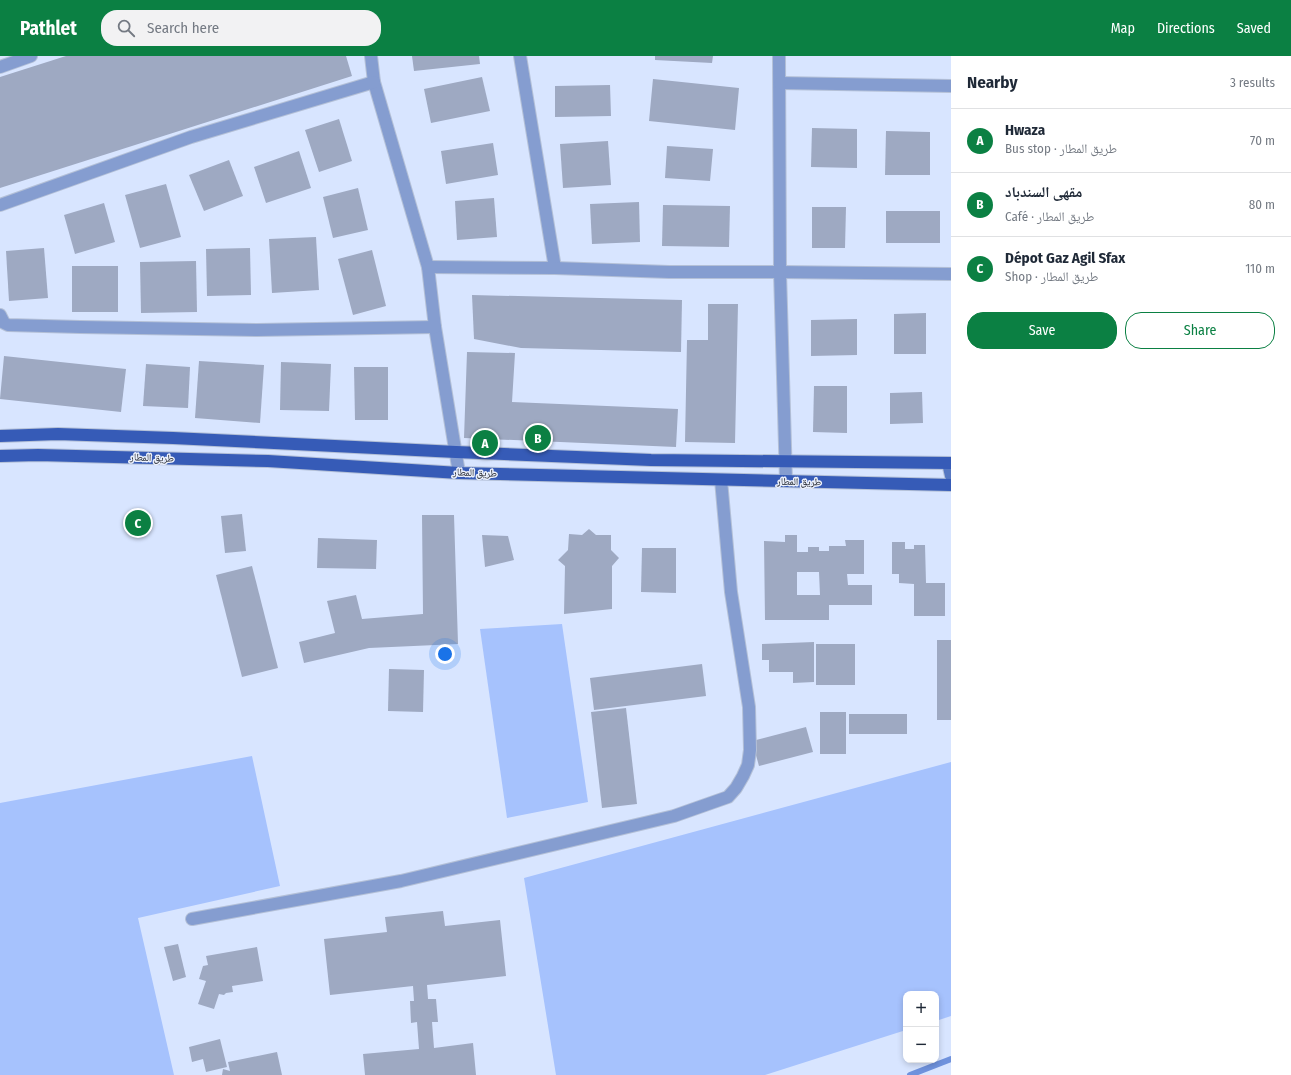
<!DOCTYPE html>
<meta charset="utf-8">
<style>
body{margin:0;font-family:"Fira Sans Condensed","Noto Naskh Arabic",sans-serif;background:#f2f2f3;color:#1f2937}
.controls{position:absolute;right:12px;bottom:12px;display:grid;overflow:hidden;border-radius:8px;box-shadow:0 2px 6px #0003}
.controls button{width:36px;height:36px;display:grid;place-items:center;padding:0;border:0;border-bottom:1px solid #e0e1e3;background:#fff;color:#1f2937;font:20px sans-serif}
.you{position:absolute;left:445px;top:598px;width:14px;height:14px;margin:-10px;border:3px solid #fff;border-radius:50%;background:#1a73e8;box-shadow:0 0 0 6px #1a73e833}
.badge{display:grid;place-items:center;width:26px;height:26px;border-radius:50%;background:#0b8043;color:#fff;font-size:13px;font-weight:700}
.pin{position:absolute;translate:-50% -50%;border:2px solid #fff;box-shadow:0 1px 4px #0006}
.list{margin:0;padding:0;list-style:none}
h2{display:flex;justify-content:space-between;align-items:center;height:52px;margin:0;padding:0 16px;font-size:17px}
h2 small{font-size:13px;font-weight:400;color:#747a83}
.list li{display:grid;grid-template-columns:26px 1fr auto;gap:12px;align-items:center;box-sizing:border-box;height:64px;padding:0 16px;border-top:1px solid #e0e1e3}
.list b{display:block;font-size:15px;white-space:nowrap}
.list p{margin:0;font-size:13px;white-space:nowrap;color:#747a83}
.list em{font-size:13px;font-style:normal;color:#747a83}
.actions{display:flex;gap:8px;padding:12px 16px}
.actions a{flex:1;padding:9px 0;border:1px solid #0b8043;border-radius:16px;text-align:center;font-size:14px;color:#0b8043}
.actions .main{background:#0b8043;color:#fff}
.icon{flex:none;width:22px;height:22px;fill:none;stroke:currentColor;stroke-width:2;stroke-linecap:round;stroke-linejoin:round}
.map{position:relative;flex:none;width:951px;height:1019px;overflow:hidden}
header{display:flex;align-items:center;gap:24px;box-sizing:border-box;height:56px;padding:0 20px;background:#0b8043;color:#fff}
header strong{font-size:19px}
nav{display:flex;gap:22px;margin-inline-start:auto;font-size:14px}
.search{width:280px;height:36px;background:#f2f2f3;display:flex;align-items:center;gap:10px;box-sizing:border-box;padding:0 14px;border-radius:16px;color:#747a83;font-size:15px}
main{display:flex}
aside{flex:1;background:#fff}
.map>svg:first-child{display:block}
.green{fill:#a6c2fd}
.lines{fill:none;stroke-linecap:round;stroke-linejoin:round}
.stream{stroke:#6f92dd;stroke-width:6}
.building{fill:#9ea9c2;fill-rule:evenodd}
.street-casing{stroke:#b4c0d7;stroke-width:14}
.secondary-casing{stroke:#b4c0d7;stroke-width:14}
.primary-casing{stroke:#b4c0d7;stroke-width:14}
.street{stroke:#859dd0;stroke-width:12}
.secondary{stroke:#5678c2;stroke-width:12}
.primary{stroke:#365bb7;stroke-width:12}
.labels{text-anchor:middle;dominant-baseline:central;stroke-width:3;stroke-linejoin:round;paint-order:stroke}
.street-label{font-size:10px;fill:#12161f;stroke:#edf2fd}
</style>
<header>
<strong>Pathlet</strong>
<div class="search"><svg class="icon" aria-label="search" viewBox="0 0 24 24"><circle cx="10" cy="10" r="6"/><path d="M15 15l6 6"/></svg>Search here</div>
<nav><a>Map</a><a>Directions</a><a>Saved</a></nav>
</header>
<main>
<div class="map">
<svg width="951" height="1019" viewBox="0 0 951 1019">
<rect width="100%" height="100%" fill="#d8e5ff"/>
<g class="green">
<path d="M 562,568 L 588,746 L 507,762 L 480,573 Z"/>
<path d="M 252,700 L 280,830 L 138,862 L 174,1019 L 0,1019 L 0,747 Z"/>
<path d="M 951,706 L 951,960 L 936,965 L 936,938 L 906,938 L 906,974 L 765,1019 L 556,1019 L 524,822 Z"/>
</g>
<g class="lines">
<path class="stream" d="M 910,1019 L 951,1003"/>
</g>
<g class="building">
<path d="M 66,0 L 346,0 L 352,20 L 0,132 L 0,21 Z"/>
<path d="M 412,0 L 479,0 L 480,8 L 414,15 Z"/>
<path d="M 655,0 L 713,0 L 712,7 L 655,4 Z"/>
<path d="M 482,21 L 490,55 L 431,67 L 424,33 Z"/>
<path d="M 653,23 L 739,32 L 735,74 L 649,65 Z"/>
<path d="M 610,29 L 611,60 L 555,61 L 555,30 Z"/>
<path d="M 339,63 L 352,105 L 319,116 L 305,74 Z"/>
<path d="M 812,72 L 857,73 L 857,112 L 811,111 Z"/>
<path d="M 886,75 L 930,76 L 930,119 L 885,119 Z"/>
<path d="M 608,85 L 611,129 L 563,132 L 560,88 Z"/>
<path d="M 493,87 L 498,119 L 446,128 L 441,95 Z"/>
<path d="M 667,90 L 713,93 L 710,125 L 665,122 Z"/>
<path d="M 299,95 L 311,132 L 266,147 L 254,111 Z"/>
<path d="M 229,104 L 243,140 L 204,155 L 189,119 Z"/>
<path d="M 166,128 L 181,181 L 140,192 L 125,139 Z"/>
<path d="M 358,132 L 368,174 L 333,182 L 323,141 Z"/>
<path d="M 494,142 L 497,181 L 457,184 L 455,145 Z"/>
<path d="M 639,146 L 640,186 L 592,188 L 590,148 Z"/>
<path d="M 104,147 L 115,186 L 75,198 L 64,159 Z"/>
<path d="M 663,149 L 730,150 L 729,191 L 662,190 Z"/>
<path d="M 812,151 L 846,151 L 845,192 L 812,192 Z"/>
<rect x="886" y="155" width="54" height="32"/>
<path d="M 316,181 L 319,234 L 272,237 L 269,183 Z"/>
<path d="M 44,192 L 48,242 L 9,245 L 6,195 Z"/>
<path d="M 250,192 L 251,239 L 207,240 L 206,193 Z"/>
<path d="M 372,194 L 386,250 L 353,259 L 338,203 Z"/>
<path d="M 196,205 L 197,256 L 141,257 L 140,206 Z"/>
<rect x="72" y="210" width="46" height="46"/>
<path d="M 472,239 L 682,244 L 681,296 L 521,292 L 474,283 Z"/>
<path d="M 708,248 L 738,248 L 735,387 L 685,386 L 687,284 L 708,284 Z"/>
<path d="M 926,257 L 926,298 L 894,298 L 894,258 Z"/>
<path d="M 857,263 L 857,299 L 811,300 L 811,264 Z"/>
<path d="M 467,296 L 515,297 L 512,346 L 678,353 L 676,391 L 464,382 Z"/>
<path d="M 4,300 L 126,313 L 121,356 L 0,343 Z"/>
<path d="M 199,305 L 264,309 L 260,367 L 195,362 Z"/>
<path d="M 281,306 L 331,308 L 329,355 L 280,354 Z"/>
<path d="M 146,308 L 190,311 L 188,352 L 143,350 Z"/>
<path d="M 354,311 L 388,311 L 388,364 L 355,364 Z"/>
<path d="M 814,330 L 847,330 L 847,377 L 813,376 Z"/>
<path d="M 922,336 L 923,367 L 890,368 L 890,337 Z"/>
<path d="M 242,458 L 246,495 L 225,497 L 221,460 Z"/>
<path d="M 422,459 L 454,459 L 458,588 L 369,592 L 304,607 L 299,586 L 335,577 L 327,545 L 356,539 L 362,563 L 423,558 Z"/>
<path d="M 589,473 L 596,479 L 611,479 L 611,494 L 619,502 L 612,510 L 612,553 L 564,558 L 565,510 L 558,504 L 568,494 L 569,478 L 582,479 Z"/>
<path d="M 482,479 L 508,480 L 514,504 L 485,511 Z"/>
<path d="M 785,479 L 797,479 L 797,496 L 808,496 L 808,491 L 819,491 L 819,495 L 829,495 L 829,490 L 846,490 L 845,484 L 864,484 L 864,518 L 847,518 L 848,529 L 872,529 L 872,549 L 829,549 L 829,564 L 765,564 L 764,485 L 785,486 ZM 797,516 L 819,516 L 820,539 L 797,539 Z"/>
<path d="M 318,482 L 377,484 L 376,513 L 317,512 Z"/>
<path d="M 892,486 L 905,486 L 905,493 L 914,493 L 914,489 L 925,489 L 926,527 L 945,527 L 945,560 L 914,560 L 914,528 L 899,527 L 899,518 L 892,518 Z"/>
<path d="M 642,492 L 676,492 L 676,537 L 641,536 Z"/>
<path d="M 252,510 L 278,612 L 242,621 L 216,519 Z"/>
<rect x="937" y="584" width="14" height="80"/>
<path d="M 814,586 L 814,626 L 793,627 L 793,616 L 769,616 L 769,604 L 762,604 L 762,588 Z"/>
<rect x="816" y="588" width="39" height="41"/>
<path d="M 702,608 L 706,640 L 594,654 L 590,622 Z"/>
<path d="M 389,613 L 424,614 L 423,656 L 388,655 Z"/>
<path d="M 626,652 L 637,748 L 602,752 L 591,656 Z"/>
<rect x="820" y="656" width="26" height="42"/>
<rect x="849" y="658" width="58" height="20"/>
<path d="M 806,671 L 813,696 L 759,710 L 752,685 Z"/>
<path d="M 443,855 L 445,870 L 500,864 L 506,920 L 427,929 L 428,943 L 436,943 L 438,966 L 432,966 L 434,992 L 473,987 L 476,1019 L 365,1019 L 363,998 L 419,993 L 417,966 L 411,967 L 410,945 L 414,945 L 413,930 L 330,939 L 324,883 L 387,876 L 385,861 Z"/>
<path d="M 178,888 L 186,921 L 173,925 L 164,891 Z"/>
<path d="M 257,891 L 263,925 L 232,930 L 233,936 L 226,937 L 224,939 L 219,938 L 214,953 L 198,948 L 206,925 L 199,923 L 203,910 L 208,909 L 206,900 Z"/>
<path d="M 220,983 L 227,1011 L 206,1016 L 203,1003 L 192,1006 L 189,991 Z"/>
<path d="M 277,996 L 282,1019 L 222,1019 L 223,1013 L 230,1015 L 228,1006 Z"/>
</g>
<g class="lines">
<g class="street-casing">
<g id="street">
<path d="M 371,0 L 374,26 L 428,211 L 435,271 L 459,417"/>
<path d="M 520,0 L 555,212"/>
<path d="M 779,0 L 780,216 L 786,425"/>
<path d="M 0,11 L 31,0"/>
<path d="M 780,27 L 951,30"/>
<path d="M 0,149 L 191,81 L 374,26"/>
<path d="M 428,211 L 555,212 L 669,216 L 780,216 L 951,218"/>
<path d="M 0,259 L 4,267 L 8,269 L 80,271 L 257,274 L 435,271"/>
<path d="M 192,863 L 401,825 L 674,760 L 728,741 L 736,732 L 743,720 L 748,709 L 750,694 L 749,651 L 731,536 L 721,424"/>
</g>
</g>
<g class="secondary-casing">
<path id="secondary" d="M 948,407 L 951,420"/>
</g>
<g class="primary-casing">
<g id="primary">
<path d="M 0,380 L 58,378 L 173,382 L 456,396 L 651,404 L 951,407"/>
<path d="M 0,400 L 38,399 L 268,405 L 459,417 L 951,429"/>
</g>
</g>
<use href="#street" class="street"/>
<use href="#secondary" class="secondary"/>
<use href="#primary" class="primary"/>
</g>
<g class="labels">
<g class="street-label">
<text transform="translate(152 402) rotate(2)">طريق المطار</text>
<text transform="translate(475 417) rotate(2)">طريق المطار</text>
<text transform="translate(799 426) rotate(1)">طريق المطار</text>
</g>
</g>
</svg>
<div class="controls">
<button>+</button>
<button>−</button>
</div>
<div class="you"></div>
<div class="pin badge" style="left:485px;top:387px">A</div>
<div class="pin badge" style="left:538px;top:382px">B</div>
<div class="pin badge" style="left:138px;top:467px">C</div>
</div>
<aside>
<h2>Nearby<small>3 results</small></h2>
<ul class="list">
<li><span class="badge">A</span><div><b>Hwaza</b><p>Bus stop · طريق المطار</p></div><em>70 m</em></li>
<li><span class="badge">B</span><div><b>مقهى السندباد</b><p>Café · طريق المطار</p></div><em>80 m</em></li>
<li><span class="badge">C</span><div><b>Dépot Gaz Agil Sfax</b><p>Shop · طريق المطار</p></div><em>110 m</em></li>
</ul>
<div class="actions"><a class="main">Save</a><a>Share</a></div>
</aside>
</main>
